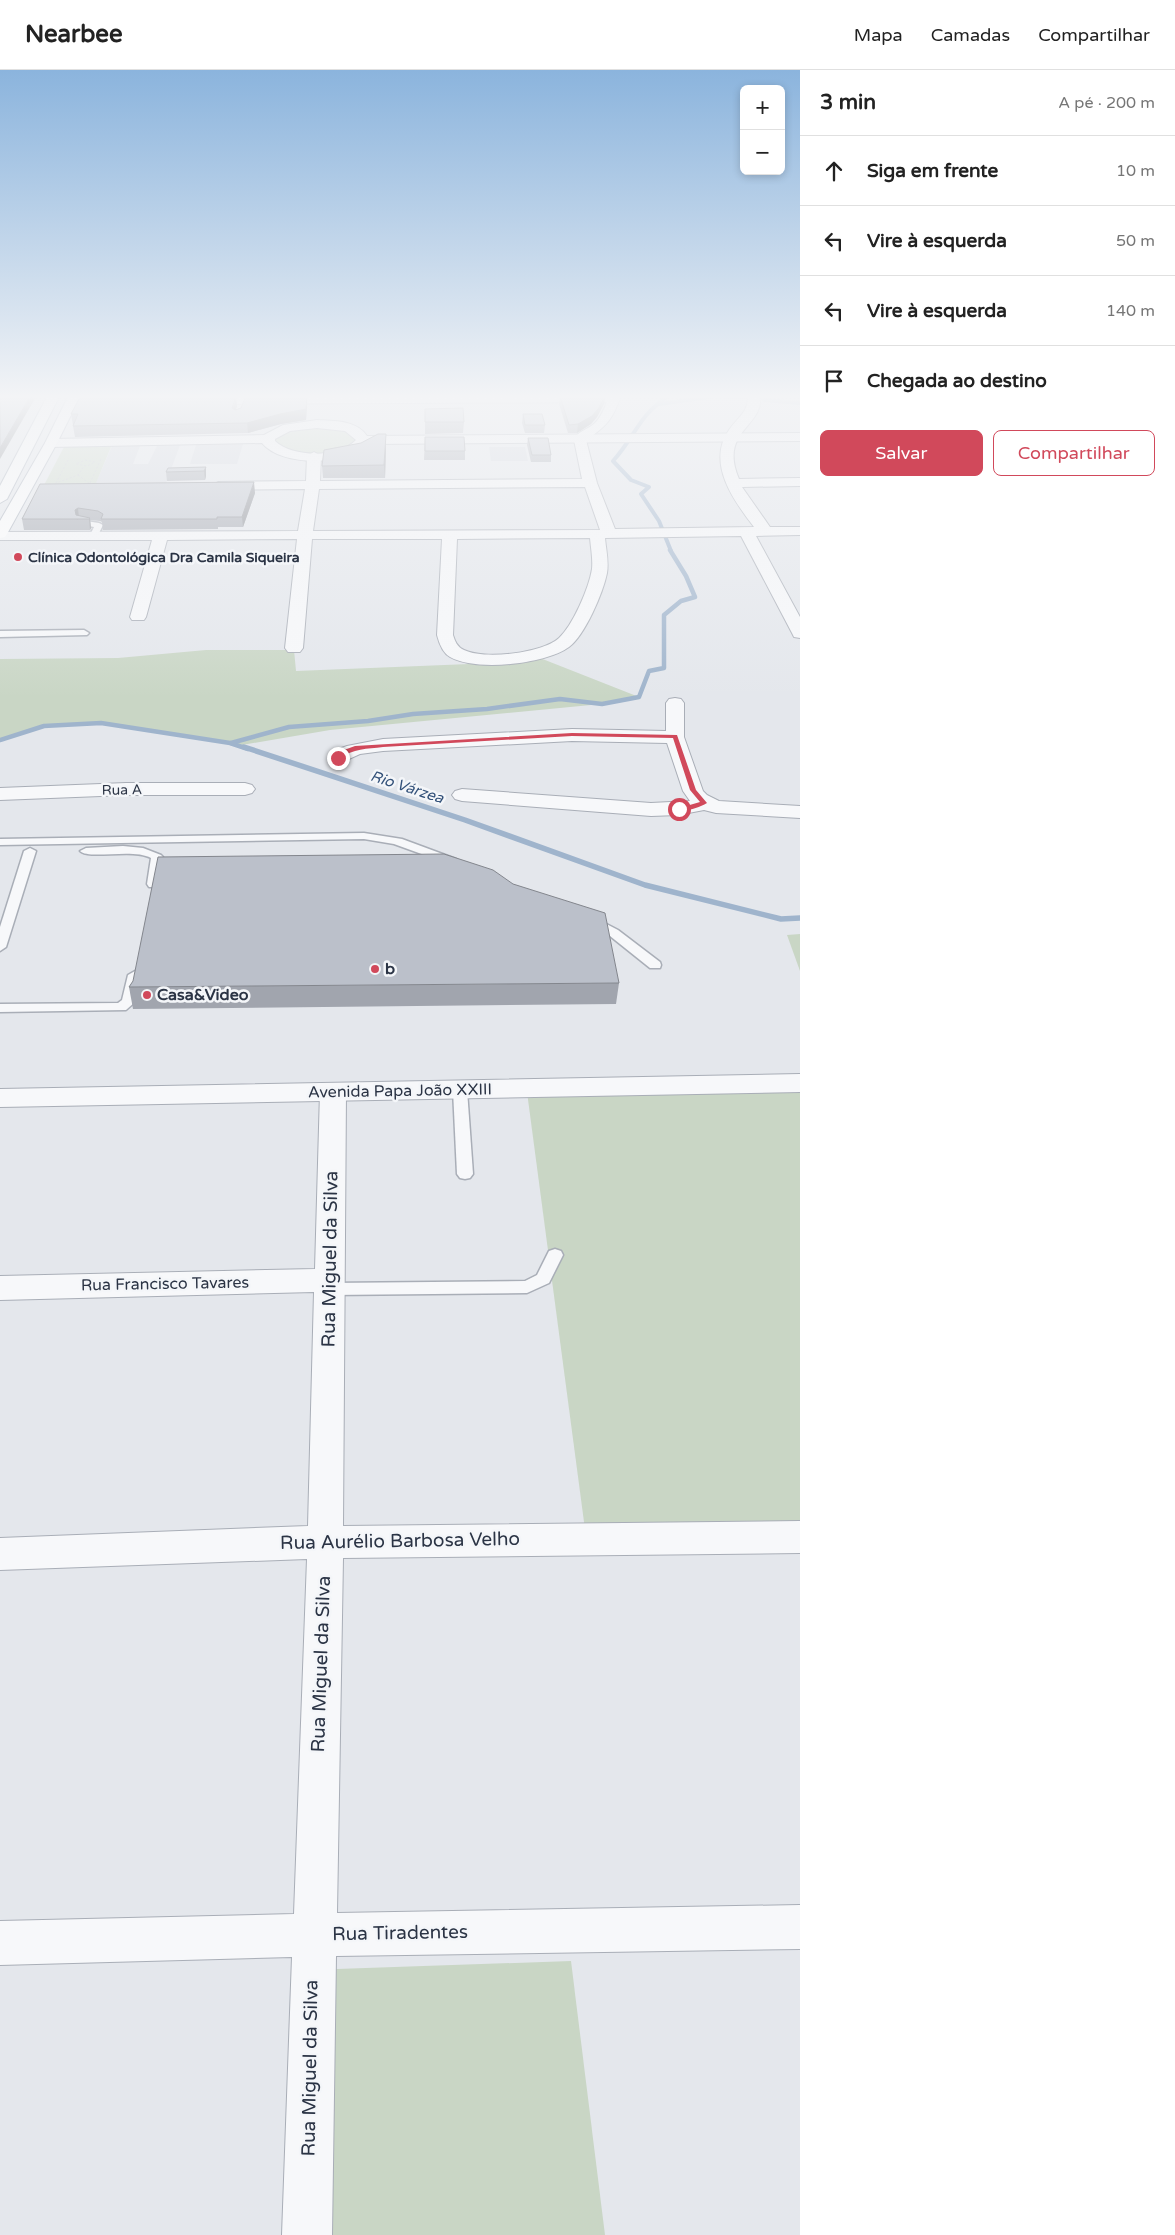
<!DOCTYPE html>
<html lang="pt">
<meta charset="utf-8">
<style>
body{margin:0;font-family:"Varela Round",sans-serif;background:#f6f6f6;color:#222}
.controls{position:absolute;right:15px;top:15px;display:grid;overflow:hidden;border-radius:8px;box-shadow:0 2px 8px #0003}
.controls button{width:45px;height:45px;display:grid;place-items:center;padding:0;border:0;border-bottom:1px solid #e0e0e0;background:#fff;color:#222;font:25px sans-serif}
.stop{position:absolute;width:15px;height:15px;margin:-11px;border:4px solid #d1495b;border-radius:50%;background:#fff}
.stop.end{background:#d1495b;border-color:#fff;box-shadow:0 1px 5px #0008}
.list{margin:0;padding:0;list-style:none}
h2{display:flex;justify-content:space-between;align-items:center;height:65px;margin:0;padding:0 20px;font-size:21px}
h2 small{font-size:16px;font-weight:400;color:#767676}
.list li{display:grid;grid-template-columns:32px 1fr auto;gap:15px;align-items:center;box-sizing:border-box;height:70px;padding:0 20px;border-top:1px solid #e0e0e0}
.list b{display:block;font-size:19px;white-space:nowrap}
.list em{font-size:16px;font-style:normal;color:#767676}
.actions{display:flex;gap:10px;padding:15px 20px}
.actions a{flex:1;padding:11px 0;border:1px solid #d1495b;border-radius:8px;text-align:center;font-size:18px;color:#d1495b}
.actions .main{background:#d1495b;color:#fff}
.icon{flex:none;width:28px;height:28px;fill:none;stroke:currentColor;stroke-width:2;stroke-linecap:round;stroke-linejoin:round}
.map{position:relative;flex:none;width:800px;height:2165px;overflow:hidden}
header{display:flex;align-items:center;gap:30px;box-sizing:border-box;height:70px;padding:0 25px;background:#fff;border-bottom:1px solid #e0e0e0}
header strong{font-size:24px}
nav{display:flex;gap:28px;margin-inline-start:auto;font-size:18px}
main{display:flex}
aside{flex:1;background:#fff}
.map>svg:first-child{display:block}
.built{fill:#d2d6de}
.green{fill:#c9d6c5}
.lines{fill:none;stroke-linecap:round;stroke-linejoin:round}
.stream-far2{stroke:#9fb4cc;stroke-width:4}
.stream-far1{stroke:#9fb4cc;stroke-width:4.5}
.stream{stroke:#9fb4cc;stroke-width:5.5}
.service-casing{stroke:#a9aeb7;stroke-width:3}
.minor-casing{stroke:#a9aeb7;stroke-width:2}
.tertiary-casing{stroke:#a9aeb7;stroke-width:2}
.primary-casing{stroke:#a3abb8;stroke-width:2}
.path{stroke:#c2c5cb;stroke-width:1;stroke-dasharray:2 2;stroke-linecap:butt}
.service{fill:#f7f8fa;fill-rule:evenodd}
.minor{fill:#f7f8fa;fill-rule:evenodd}
.tertiary{fill:#f7f8fa;fill-rule:evenodd}
.primary{fill:#fff;fill-rule:evenodd}
.wall{fill:#a1a5ae}
.shaded-wall{fill:#83868d}
.building{fill:#bbc0ca;stroke:#83868d}
.route{fill:#d1495b}
.poi-dot{fill:#d1495b;stroke:#f4f6f9;stroke-width:2}
.labels{text-anchor:middle;dominant-baseline:central;stroke-width:5;stroke-linejoin:round;paint-order:stroke}
.far-poi-label{font-size:14px;font-weight:bold;fill:#2b3445;stroke:#f4f6f9;text-anchor:start}
.far-street-label{font-size:14px;fill:#2b3445;stroke:#f4f6f9}
.far-water-label{font-size:15px;font-style:italic;fill:#34527a;stroke:#f4f6f9}
.poi-label{font-size:16px;font-weight:bold;fill:#2b3445;stroke:#f4f6f9;text-anchor:start}
.street-label{font-size:16px;fill:#2b3445;stroke:#f4f6f9}
.near-street-label{font-size:19px;fill:#2b3445;stroke:#f4f6f9}
</style>
<header>
<strong>Nearbee</strong>
<nav><a>Mapa</a><a>Camadas</a><a>Compartilhar</a></nav>
</header>
<main>
<div class="map">
<svg width="800" height="2165" viewBox="0 0 800 2165">
<rect width="100%" height="100%" fill="#e4e7ec"/>
<g class="built">
<path d="M 243,374 L 237,394 L 190,394 L 196,375 Z"/>
<path d="M 180,375 L 166,413 L 95,415 L 112,376 L 140,376 L 133,394 L 148,394 L 157,376 Z"/>
<path d="M 489,377 L 525,377 L 528,391 L 491,391 Z"/>
</g>
<g class="green">
<path d="M 302,356 L 353,360 L 359,376 L 324,385 L 290,384 L 270,367 Z"/>
<path d="M 113,372 L 94,418 L 42,419 L 66,373 Z"/>
<path d="M 206,580 L 294,580 L 296,601 L 494,593 L 540,588 L 639,627 L 622,632 L 330,660 L 242,675 L 101,653 L 44,656 L 0,670 L 0,589 L 118,588 Z"/>
<path d="M 800,864 L 800,901 L 787,865 Z"/>
<path d="M 800,1014 L 800,1476 L 588,1482 L 527,1022 Z"/>
<path d="M 571,1891 L 605,2165 L 305,2165 L 308,1900 Z"/>
</g>
<g class="lines">
<g class="stream-far2">
<path d="M 764,330 L 800,333"/>
<path d="M 659,334 L 716,326 L 746,327"/>
<path d="M 671,481 L 659,451 L 641,424 L 649,417 L 631,410 L 613,391 C 636,366 639,343 671,325"/>
</g>
<g class="stream-far1">
<path d="M 0,670 L 44,656 L 101,653 L 230,673 L 248,679"/>
<path d="M 231,673 L 289,657 L 368,651 L 413,644 L 487,639 L 560,629 L 602,634 L 639,627 L 649,601 L 664,598 L 664,545 L 681,531 L 695,527 L 686,506 L 670,480"/>
</g>
<path class="stream" d="M 244,677 L 465,750 L 645,815 L 781,849 L 800,848"/>
<g class="service-casing">
<g id="service">
<path d="M 79,450 L 99,453 L 103,455 L 97,467 L 94,467 L 90,465 L 94,457 L 79,454 Z"/>
<path d="M 84,560 L 89,563 L 87,565 L 0,567 L 0,561 Z"/>
<path d="M 364,763 L 402,769 L 456,789 L 458,791 L 452,795 L 394,774 L 364,769 L 0,775 L 0,769 Z"/>
<path d="M 123,776 L 143,778 L 161,785 L 163,787 L 157,817 L 149,817 L 147,814 L 151,788 C 133,778 89,790 80,781 L 86,778 Z"/>
<path d="M 30,778 L 36,781 L 6,877 L 0,881 L 0,857 L 24,781 Z"/>
<path d="M 593,847 L 618,860 L 660,892 L 661,895 L 660,898 L 650,898 L 610,866 L 589,854 L 587,851 L 589,848 Z"/>
<path d="M 135,901 L 142,905 L 135,932 L 126,940 L 0,942 L 0,934 L 118,933 L 122,930 L 128,905 Z"/>
<path d="M 460,1015 L 465,1017 L 467,1020 L 473,1104 L 470,1108 L 465,1109 L 460,1108 L 457,1104 L 453,1020 L 455,1017 Z"/>
<path d="M 555,1179 L 561,1181 L 563,1185 L 549,1213 L 527,1223 L 330,1225 L 324,1224 L 322,1219 L 324,1214 L 330,1213 L 525,1211 L 537,1205 L 549,1181 Z"/>
</g>
</g>
<g class="minor-casing">
<g id="minor">
<path d="M 621,325 C 613,349 607,356 586,370 L 597,413 L 615,459 L 754,457 C 734,431 706,393 729,360 C 738,347 749,342 748,325 L 760,325 C 765,357 718,360 739,409 L 800,408 L 800,416 L 742,417 L 770,457 L 800,457 L 800,465 L 756,466 L 800,547 L 800,568 L 794,567 L 792,563 L 741,466 L 605,468 C 606,480 609,491 607,503 C 603,523 585,565 569,577 C 546,594 476,602 450,587 C 443,583 439,573 437,565 L 442,469 L 312,469 L 303,578 L 300,582 L 288,582 L 285,578 L 297,469 L 167,470 L 146,547 L 144,550 L 132,550 L 130,547 L 152,470 L 0,470 L 0,462 L 298,461 L 305,419 L 218,420 L 211,416 L 218,412 L 306,411 L 307,386 L 314,382 L 321,386 L 320,411 L 582,409 L 574,370 C 577,361 588,360 595,353 C 601,347 604,339 607,332 L 196,334 L 194,331 L 200,327 ZM 585,417 L 600,460 L 313,461 L 319,419 ZM 457,469 L 590,468 C 591,479 593,489 592,499 C 589,518 573,555 559,568 C 543,583 484,590 464,580 C 457,577 455,571 453,565 Z"/>
<path d="M 675,628 L 681,629 L 684,633 L 684,667 L 703,721 L 707,725 L 719,731 L 800,736 L 800,748 L 716,743 L 704,740 L 678,745 L 651,746 L 462,731 L 455,729 L 452,725 L 455,721 L 462,719 L 651,733 L 690,731 L 683,721 L 667,673 L 572,671 L 383,681 L 360,684 L 338,694 L 331,692 L 328,688 L 336,680 L 347,676 L 383,669 L 572,659 L 666,661 L 666,633 L 669,629 Z"/>
<path d="M 126,713 L 245,713 L 252,715 L 255,719 L 252,723 L 245,725 L 126,725 L 0,730 L 0,718 Z"/>
<path d="M 333,1013 L 342,1016 L 346,1022 L 343,1456 L 800,1451 L 800,1483 L 343,1488 L 337,1843 L 800,1835 L 800,1879 L 336,1886 L 332,2165 L 282,2165 L 292,1887 L 0,1895 L 0,1851 L 294,1844 L 307,1489 L 0,1500 L 0,1468 L 308,1456 L 314,1222 L 0,1230 L 0,1206 L 315,1199 L 320,1022 L 324,1016 Z"/>
</g>
</g>
<g class="tertiary-casing">
<g id="tertiary">
<path d="M 317,350 C 334,351 357,350 367,366 L 800,363 L 800,371 L 367,374 C 346,396 282,397 262,373 L 51,377 L 45,373 L 51,369 L 264,365 L 283,355 ZM 317,358 L 345,361 L 356,370 C 339,388 293,388 275,371 L 275,369 L 290,361 Z"/>
<path d="M 800,1004 L 800,1022 L 0,1037 L 0,1019 Z"/>
</g>
</g>
<g class="primary-casing">
<g id="primary">
<path d="M 48,325 L 60,325 L 7,429 L 0,433 L 0,416 Z"/>
<path d="M 69,325 L 81,325 L 57,373 L 7,464 L 5,467 L 0,468 L 0,451 L 45,373 Z"/>
</g>
</g>
<g class="path">
<path d="M 85,390 L 95,392 L 87,396 L 76,394 Z"/>
<path d="M 78,405 L 90,414"/>
<path d="M 56,413 L 68,390"/>
<path d="M 90,413 L 101,389"/>
<path d="M 51,415 L 78,405 L 84,396"/>
</g>
<use href="#service" class="service"/>
<use href="#minor" class="minor"/>
<use href="#tertiary" class="tertiary"/>
<use href="#primary" class="primary"/>
</g>
<g class="wall">
<path d="M 82,325 L 308,325 L 83,326 Z"/>
<path d="M 560,326 L 605,326 L 604,334 L 597,347 L 591,354 L 577,363 L 568,363 L 559,334 Z"/>
<path d="M 237,336 L 236,340 L 307,336 L 306,350 L 281,354 L 248,363 L 75,367 L 73,356 L 74,355 L 73,355 L 71,344 Z"/>
<path d="M 425,339 L 464,352 L 463,363 L 425,364 Z"/>
<path d="M 523,344 L 545,355 L 544,363 L 525,363 L 522,353 Z"/>
<path d="M 425,367 L 465,381 L 465,390 L 424,390 Z"/>
<path d="M 528,368 L 551,385 L 551,392 L 531,392 L 527,375 Z"/>
<path d="M 386,376 L 385,408 L 323,408 L 322,396 Z"/>
<path d="M 206,397 L 206,406 L 205,410 L 167,411 L 166,402 Z"/>
<path d="M 40,414 L 255,423 L 243,457 L 218,457 L 218,459 L 103,460 L 102,452 L 100,451 L 90,450 L 91,458 L 90,460 L 24,460 L 22,449 Z"/>
<path d="M 619,913 L 616,934 L 133,939 L 129,917 Z"/>
</g>
<g class="shaded-wall">
<path d="M 31,325 L 37,325 L 0,389 L 0,378 Z"/>
<path d="M 307,325 L 307,336 L 306,350 L 281,354 L 248,363 L 247,353 Z"/>
<path d="M 236,326 L 237,336 L 233,348 L 232,338 Z"/>
<path d="M 605,326 L 604,334 L 597,347 L 591,354 L 577,363 L 578,354 Z"/>
<path d="M 386,364 L 386,376 L 385,408 L 384,395 Z"/>
<path d="M 206,397 L 206,406 L 205,410 L 204,401 Z"/>
<path d="M 254,412 L 255,423 L 243,457 L 242,447 Z"/>
<path d="M 78,438 L 79,448 L 77,450 L 75,440 Z"/>
<path d="M 90,448 L 91,458 L 90,460 L 89,449 Z"/>
</g>
<g class="building">
<path d="M 0,325 L 31,325 L 0,378 Z"/>
<path d="M 307,325 L 306,339 L 280,344 L 247,353 L 73,356 L 78,344 L 71,344 L 80,327 L 236,326 L 232,338 L 235,340 L 241,338 L 246,326 Z"/>
<path d="M 560,326 L 605,326 L 598,339 L 592,346 L 578,354 L 569,355 Z"/>
<path d="M 463,338 L 464,352 L 425,352 L 425,339 Z"/>
<path d="M 523,344 L 542,344 L 545,355 L 525,355 Z"/>
<path d="M 378,364 L 386,364 L 384,395 L 322,396 L 324,380 L 361,373 Z"/>
<path d="M 425,367 L 464,367 L 465,381 L 425,381 Z"/>
<path d="M 528,368 L 548,368 L 551,385 L 532,385 Z"/>
<path d="M 206,397 L 204,401 L 166,402 L 168,398 Z"/>
<path d="M 254,412 L 242,447 L 217,447 L 217,449 L 101,449 L 103,444 L 98,441 L 78,438 L 75,440 L 76,445 L 90,448 L 89,449 L 22,449 L 40,414 Z"/>
<path d="M 444,784 L 493,800 L 513,814 L 605,843 L 619,913 L 129,917 L 133,911 L 158,787 Z"/>
</g>
<linearGradient id="sky" x2="0" y2="1"><stop stop-color="#8bb4dd"/><stop offset="0.52" stop-color="#f3f4f6"/><stop offset="1" stop-color="#f3f4f6" stop-opacity="0"/></linearGradient>
<rect width="800" height="628" fill="url(#sky)"/>
<path class="route" d="M 572,663 L 677,665 L 696,720 L 707,733 C 698,738 685,743 676,739 L 700,732 L 690,720 L 673,668 L 572,666 L 383,677 C 367,679 353,678 340,689 L 336,688 L 344,680 L 355,676 Z"/>
<g class="poi-dot">
<circle cx="18" cy="487" r="5"/>
<circle cx="375" cy="899" r="5"/>
<circle cx="147" cy="925" r="5"/>
</g>
<g class="labels">
<g class="far-poi-label">
<text x="28" y="487">Clínica Odontológica Dra Camila Siqueira</text>
</g>
<g class="far-street-label">
<text transform="translate(122 720) rotate(-1)">Rua A</text>
</g>
<g class="far-water-label">
<text transform="translate(407 717) rotate(18)">Rio Várzea</text>
</g>
<g class="poi-label">
<text x="385" y="899">b</text>
<text x="157" y="925">Casa&amp;Video</text>
</g>
<g class="street-label">
<text transform="translate(400 1021) rotate(-1)">Avenida Papa João XXIII</text>
<text transform="translate(165 1214) rotate(-1)">Rua Francisco Tavares</text>
</g>
<g class="near-street-label">
<text transform="translate(330 1189) rotate(-89)">Rua Miguel da Silva</text>
<text transform="translate(400 1471) rotate(-1)">Rua Aurélio Barbosa Velho</text>
<text transform="translate(321 1594) rotate(-88)">Rua Miguel da Silva</text>
<text transform="translate(400 1863) rotate(-1)">Rua Tiradentes</text>
<text transform="translate(310 1998) rotate(-89)">Rua Miguel da Silva</text>
</g>
</g>
</svg>
<div class="controls">
<button>+</button>
<button>−</button>
</div>
<div class="stop" style="left:679px;top:739px"></div>
<div class="stop end" style="left:338px;top:688px"></div>
</div>
<aside>
<h2>3 min<small>A pé · 200 m</small></h2>
<ul class="list">
<li><svg class="icon" aria-label="ahead" viewBox="0 0 24 24"><path d="M12 20V5M6 11l6-6 6 6"/></svg><div><b>Siga em frente</b></div><em>10 m</em></li>
<li><svg class="icon" aria-label="left" viewBox="0 0 24 24"><path d="M17 20v-9H6M10 6l-5 5 5 5"/></svg><div><b>Vire à esquerda</b></div><em>50 m</em></li>
<li><svg class="icon" aria-label="left" viewBox="0 0 24 24"><path d="M17 20v-9H6M10 6l-5 5 5 5"/></svg><div><b>Vire à esquerda</b></div><em>140 m</em></li>
<li><svg class="icon" aria-label="arrive" viewBox="0 0 24 24"><path d="M6 21V4h12l-3 4 3 4H6"/></svg><div><b>Chegada ao destino</b></div></li>
</ul>
<div class="actions"><a class="main">Salvar</a><a>Compartilhar</a></div>
</aside>
</main>
